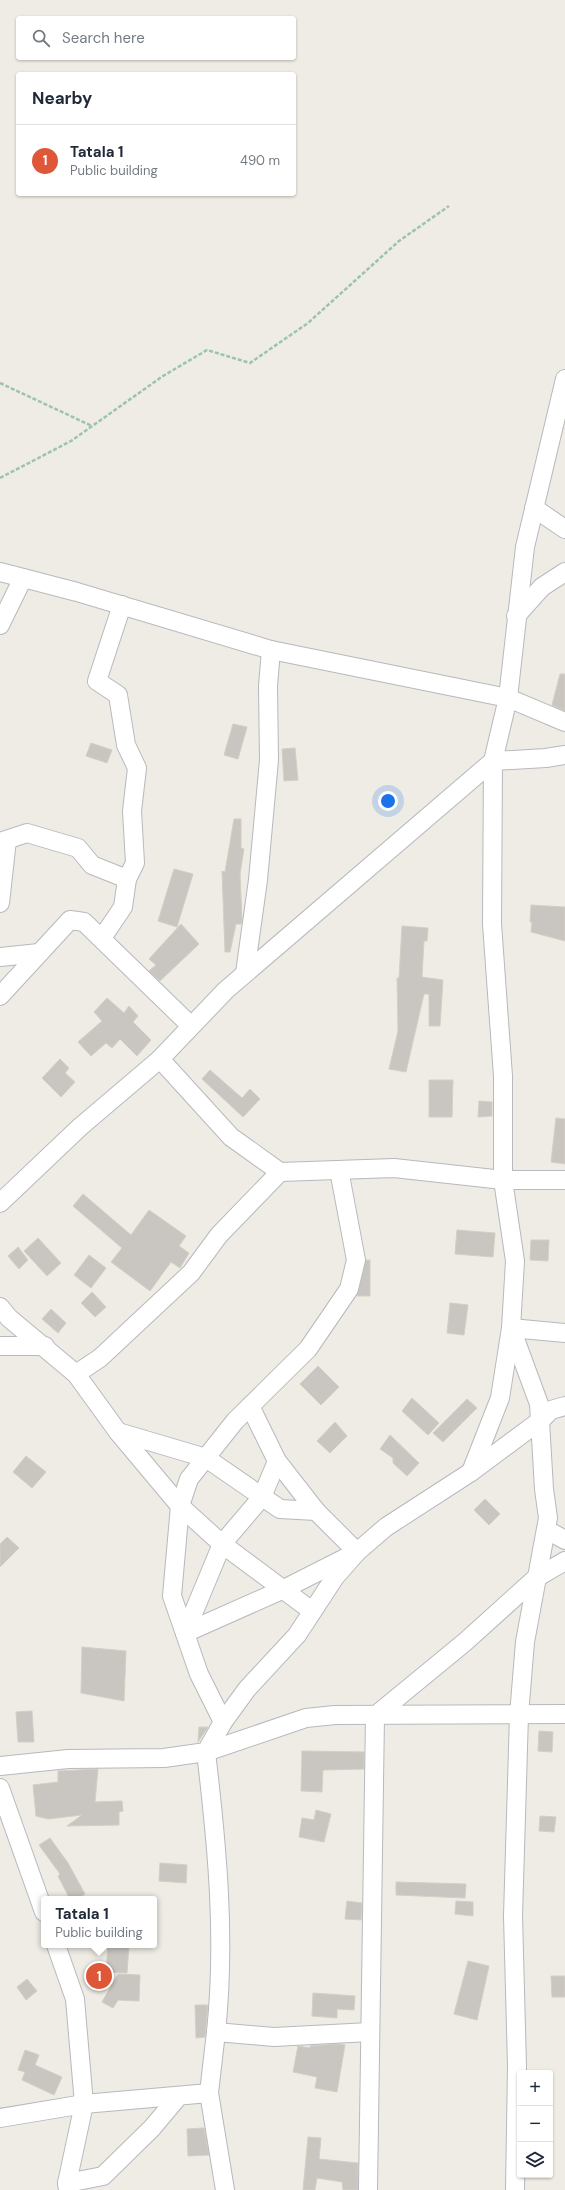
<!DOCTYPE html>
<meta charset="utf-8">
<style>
body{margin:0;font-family:"DM Sans",sans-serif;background:#f2f2f3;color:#1f2937}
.controls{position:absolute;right:12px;bottom:12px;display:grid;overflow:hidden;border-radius:4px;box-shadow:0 1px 3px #0004}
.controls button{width:36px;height:36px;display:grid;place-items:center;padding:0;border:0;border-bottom:1px solid #e0e1e3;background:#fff;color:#1f2937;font:20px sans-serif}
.you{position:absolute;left:388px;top:801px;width:14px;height:14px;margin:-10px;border:3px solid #fff;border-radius:50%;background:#1a73e8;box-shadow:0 0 0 6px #1a73e833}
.badge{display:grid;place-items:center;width:26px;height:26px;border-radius:50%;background:#de5739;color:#fff;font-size:13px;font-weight:700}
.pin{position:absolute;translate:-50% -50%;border:2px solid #fff;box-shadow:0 1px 4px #0006}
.popup{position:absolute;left:41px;top:1896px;width:116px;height:52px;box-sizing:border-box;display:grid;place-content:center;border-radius:4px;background:#fff;filter:drop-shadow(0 1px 3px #0005);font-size:13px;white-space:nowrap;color:#747a83}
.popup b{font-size:15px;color:#1f2937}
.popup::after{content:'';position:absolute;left:50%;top:100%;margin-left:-8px;border:8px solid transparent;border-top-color:#fff}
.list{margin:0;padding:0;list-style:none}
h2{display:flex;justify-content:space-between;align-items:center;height:52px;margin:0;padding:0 16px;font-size:17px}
h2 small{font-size:13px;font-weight:400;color:#747a83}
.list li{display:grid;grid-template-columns:26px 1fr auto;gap:12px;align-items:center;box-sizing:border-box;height:72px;padding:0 16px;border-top:1px solid #e0e1e3}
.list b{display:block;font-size:15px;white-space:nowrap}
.list p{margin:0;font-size:13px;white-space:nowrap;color:#747a83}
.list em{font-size:13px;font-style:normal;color:#747a83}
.icon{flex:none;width:22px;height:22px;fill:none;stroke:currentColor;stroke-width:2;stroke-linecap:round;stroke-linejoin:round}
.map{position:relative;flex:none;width:565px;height:2190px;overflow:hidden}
.search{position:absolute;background:#fff;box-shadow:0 1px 3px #0004;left:16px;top:16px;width:280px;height:44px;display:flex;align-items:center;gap:10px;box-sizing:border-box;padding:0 14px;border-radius:4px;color:#747a83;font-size:15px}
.panel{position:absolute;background:#fff;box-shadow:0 1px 3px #0004;left:16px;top:72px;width:280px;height:124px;border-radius:4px}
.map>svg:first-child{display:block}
.building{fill:#c9c6c1;stroke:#d2cfc3}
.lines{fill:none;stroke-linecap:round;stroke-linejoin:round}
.minor-casing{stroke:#b6b9bd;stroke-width:20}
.path{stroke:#9cc4ab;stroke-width:2.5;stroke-dasharray:4 2;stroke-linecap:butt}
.minor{stroke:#fff;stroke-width:18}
</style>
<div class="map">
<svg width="565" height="2190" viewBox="0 0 565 2190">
<rect width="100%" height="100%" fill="#eeece4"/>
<g class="building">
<path d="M 560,674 L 565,674 L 565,711 L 552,705 Z"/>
<path d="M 233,724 L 247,727 L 238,759 L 224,755 Z"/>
<path d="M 91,743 L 112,750 L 107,763 L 86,756 Z"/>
<path d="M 295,748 L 298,780 L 284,781 L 282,749 Z"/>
<path d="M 234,819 L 241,819 L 241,848 L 244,849 L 240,874 L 242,920 L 241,924 L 236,924 L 230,952 L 225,952 L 222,871 L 225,872 Z"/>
<path d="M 174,869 L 193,874 L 177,927 L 158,921 Z"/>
<path d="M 531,905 L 565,907 L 565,941 L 531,932 L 532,922 L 530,922 Z"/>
<path d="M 181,924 L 199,944 L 160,981 L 149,971 L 156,965 L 149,959 Z"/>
<path d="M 402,926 L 428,928 L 427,941 L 424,941 L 422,977 L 443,980 L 440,1026 L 429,1026 L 429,994 L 424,994 L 406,1072 L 389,1069 L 398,1031 L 397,978 L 399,978 Z"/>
<path d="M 107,998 L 124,1013 L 129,1006 L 138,1016 L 133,1022 L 151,1040 L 137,1056 L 120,1039 L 112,1048 L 106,1043 L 91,1056 L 78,1042 L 102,1021 L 94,1012 Z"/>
<path d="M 60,1059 L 69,1068 L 65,1073 L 75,1082 L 61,1097 L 42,1078 Z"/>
<path d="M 210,1070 L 242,1098 L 250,1089 L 260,1099 L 243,1117 L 202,1079 Z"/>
<path d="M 429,1080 L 453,1080 L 452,1117 L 429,1117 Z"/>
<path d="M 479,1101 L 492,1102 L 492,1116 L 478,1117 Z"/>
<path d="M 556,1118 L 565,1119 L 565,1164 L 551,1162 Z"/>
<path d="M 83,1194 L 131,1235 L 149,1210 L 186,1236 L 179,1246 L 189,1253 L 180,1268 L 171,1262 L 150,1291 L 111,1262 L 122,1248 L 73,1206 Z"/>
<path d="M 457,1230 L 495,1233 L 493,1257 L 455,1254 Z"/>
<path d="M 38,1238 L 61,1263 L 47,1276 L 24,1251 Z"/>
<path d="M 531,1240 L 549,1240 L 548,1261 L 530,1260 Z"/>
<path d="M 18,1247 L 28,1260 L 19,1269 L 8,1256 Z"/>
<path d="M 89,1255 L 106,1268 L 91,1288 L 74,1275 Z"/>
<path d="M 366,1260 L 370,1260 L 370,1296 L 357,1296 Z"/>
<path d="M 92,1292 L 106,1307 L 95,1317 L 81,1303 Z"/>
<path d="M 450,1303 L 468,1305 L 464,1335 L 447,1333 Z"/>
<path d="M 51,1309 L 66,1323 L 58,1333 L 42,1319 Z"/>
<path d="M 318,1366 L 339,1387 L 321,1405 L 300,1384 Z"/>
<path d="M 412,1398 L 439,1423 L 428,1435 L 402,1411 Z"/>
<path d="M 467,1399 L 477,1408 L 443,1442 L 433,1433 Z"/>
<path d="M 335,1422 L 347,1436 L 330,1453 L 317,1441 Z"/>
<path d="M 390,1435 L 419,1463 L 407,1476 L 393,1463 L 393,1458 L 380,1449 Z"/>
<path d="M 26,1456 L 46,1472 L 32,1488 L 13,1472 Z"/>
<path d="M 485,1499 L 500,1514 L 489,1525 L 474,1510 Z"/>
<path d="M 7,1537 L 19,1548 L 0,1567 L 0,1544 Z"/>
<path d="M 82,1647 L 126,1651 L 124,1701 L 81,1693 Z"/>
<path d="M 32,1711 L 34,1742 L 18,1742 L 16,1712 Z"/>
<path d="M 199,1727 L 208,1727 L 198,1742 Z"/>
<path d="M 539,1731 L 553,1732 L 552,1752 L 538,1751 Z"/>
<path d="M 302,1751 L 364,1752 L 364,1769 L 323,1770 L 322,1792 L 301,1791 Z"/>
<path d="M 98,1769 L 95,1802 L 122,1801 L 123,1811 L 119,1812 L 119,1825 L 67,1826 L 82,1815 L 48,1819 L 36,1816 L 33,1785 L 58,1782 L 58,1771 Z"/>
<path d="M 316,1810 L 331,1814 L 324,1842 L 299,1837 L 302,1818 L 314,1820 Z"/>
<path d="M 540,1816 L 556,1817 L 554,1832 L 539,1831 Z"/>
<path d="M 50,1838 L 68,1863 L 85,1894 L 78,1898 L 70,1899 L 58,1876 L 60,1874 L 39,1845 Z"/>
<path d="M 160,1863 L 187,1865 L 186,1883 L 159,1881 Z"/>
<path d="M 396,1882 L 466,1884 L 465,1898 L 396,1895 Z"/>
<path d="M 347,1901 L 362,1903 L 361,1920 L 345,1919 Z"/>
<path d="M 456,1901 L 473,1902 L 473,1916 L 455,1914 Z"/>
<path d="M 108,1945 L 129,1945 L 127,1973 L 106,1972 Z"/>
<path d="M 468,1961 L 489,1966 L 477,2020 L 454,2014 Z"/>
<path d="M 118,1974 L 140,1975 L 139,2001 L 118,2000 L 113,2008 L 102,2002 Z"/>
<path d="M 551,1976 L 565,1976 L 565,1997 L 552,1997 Z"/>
<path d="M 27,1979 L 37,1991 L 26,2000 L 17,1987 Z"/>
<path d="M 313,1993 L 355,1996 L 354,2010 L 337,2009 L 337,2018 L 312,2016 Z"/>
<path d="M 195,2005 L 208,2005 L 205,2037 L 196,2038 Z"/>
<path d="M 339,2044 L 345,2045 L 337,2092 L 315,2088 L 317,2077 L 293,2072 L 298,2046 L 310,2048 L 310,2046 Z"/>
<path d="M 25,2050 L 39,2055 L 35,2065 L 62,2077 L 54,2095 L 22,2080 L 25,2072 L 18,2070 Z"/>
<path d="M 204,2128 L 209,2155 L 188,2156 L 187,2129 Z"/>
<path d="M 308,2137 L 321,2138 L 319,2159 L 358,2163 L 358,2190 L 343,2190 L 342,2182 L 317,2178 L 315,2190 L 303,2190 Z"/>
</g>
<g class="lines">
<g class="minor-casing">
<g id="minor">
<path d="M 534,508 L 565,529"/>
<path d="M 0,572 L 77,592 L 271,650 L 508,698 L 565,722"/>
<path d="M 516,616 L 542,587 L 565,572"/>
<path d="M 0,625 L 23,578"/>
<path d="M 0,842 L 27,833 L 78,848 L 92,865 L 127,879"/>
<path d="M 0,903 L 7,840"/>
<path d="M 102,938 L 123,907 L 127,879 L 135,863 L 132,811 L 137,768 L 126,745 L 118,695 L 97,681 L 122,605"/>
<path d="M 0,957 L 39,953"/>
<path d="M 245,973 L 258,880 L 269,760 L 268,686 L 271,650"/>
<path d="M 0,996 L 70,920 L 84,922 L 190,1025"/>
<path d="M 160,1059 L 231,1137 L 280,1172 L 394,1168 L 503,1180 L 565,1180"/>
<path d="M 0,1203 L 80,1127 L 160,1059 L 226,990 L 493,761 L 546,758 L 565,755"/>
<path d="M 0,1307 L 9,1318 L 76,1374 L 118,1432 L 180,1506 L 222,1544 L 312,1611"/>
<path d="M 0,1346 L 45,1346"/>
<path d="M 76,1374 L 100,1358 L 191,1273 L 219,1235 L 280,1172"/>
<path d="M 118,1432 L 206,1458 L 280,1509 L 316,1511"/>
<path d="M 471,1472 L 500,1398 L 511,1328 L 515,1261 L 503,1180 L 503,1076 L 492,924 L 493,761 L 508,698 L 525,547 L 565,379"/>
<path d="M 547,1530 L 565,1540"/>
<path d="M 185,1633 L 284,1589 L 357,1552 L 316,1511 L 277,1461 L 250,1406"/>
<path d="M 185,1633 L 222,1544 L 262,1497 L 277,1461"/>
<path d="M 223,1722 L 199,1674 L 172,1596 L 180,1506 L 189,1479 L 235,1421 L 308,1349 L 349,1289 L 356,1260 L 339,1170"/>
<path d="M 0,1766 L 68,1759 L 164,1758 L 206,1752 L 223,1722 L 247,1689 L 297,1635 L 335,1577 L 357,1552 L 386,1527 L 471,1472 L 541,1420 L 551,1410 L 565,1406"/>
<path d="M 0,1788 L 44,1912"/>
<path d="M 56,1945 L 75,1999 L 84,2104 L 67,2183 L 68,2190"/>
<path d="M 216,2032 C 226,1938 217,1845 206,1752 L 306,1718 L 335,1715 L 565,1714"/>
<path d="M 0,2118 L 84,2104 L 209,2093"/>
<path d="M 67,2183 L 103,2176 L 152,2128 L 178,2097"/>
<path d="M 225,2190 L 209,2093 L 216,2032 L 274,2037 L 370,2032"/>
<path d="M 368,2190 L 375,1716 L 465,1642 L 536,1578 L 565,1561"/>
<path d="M 515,2190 L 517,2066 L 513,1916 L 519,1715 L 525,1642 L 548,1518 L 544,1489 L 539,1404 L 511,1328 L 565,1333"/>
</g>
</g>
<g class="path">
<path d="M 0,383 L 92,426"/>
<path d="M 0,478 L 71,441 L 163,376 L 207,350 L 250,363 L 308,323 L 399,241 L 449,206"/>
</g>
<use href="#minor" class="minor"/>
</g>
</svg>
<div class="controls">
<button>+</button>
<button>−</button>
<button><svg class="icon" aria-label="layers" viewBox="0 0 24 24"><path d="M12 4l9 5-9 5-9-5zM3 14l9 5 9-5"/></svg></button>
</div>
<div class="you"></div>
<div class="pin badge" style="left:99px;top:1976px">1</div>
<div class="popup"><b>Tatala 1</b>Public building</div>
<div class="search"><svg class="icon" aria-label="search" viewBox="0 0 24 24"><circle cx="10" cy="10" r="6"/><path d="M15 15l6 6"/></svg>Search here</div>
<section class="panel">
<h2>Nearby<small></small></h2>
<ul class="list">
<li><span class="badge">1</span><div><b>Tatala 1</b><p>Public building</p></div><em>490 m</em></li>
</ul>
</section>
</div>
